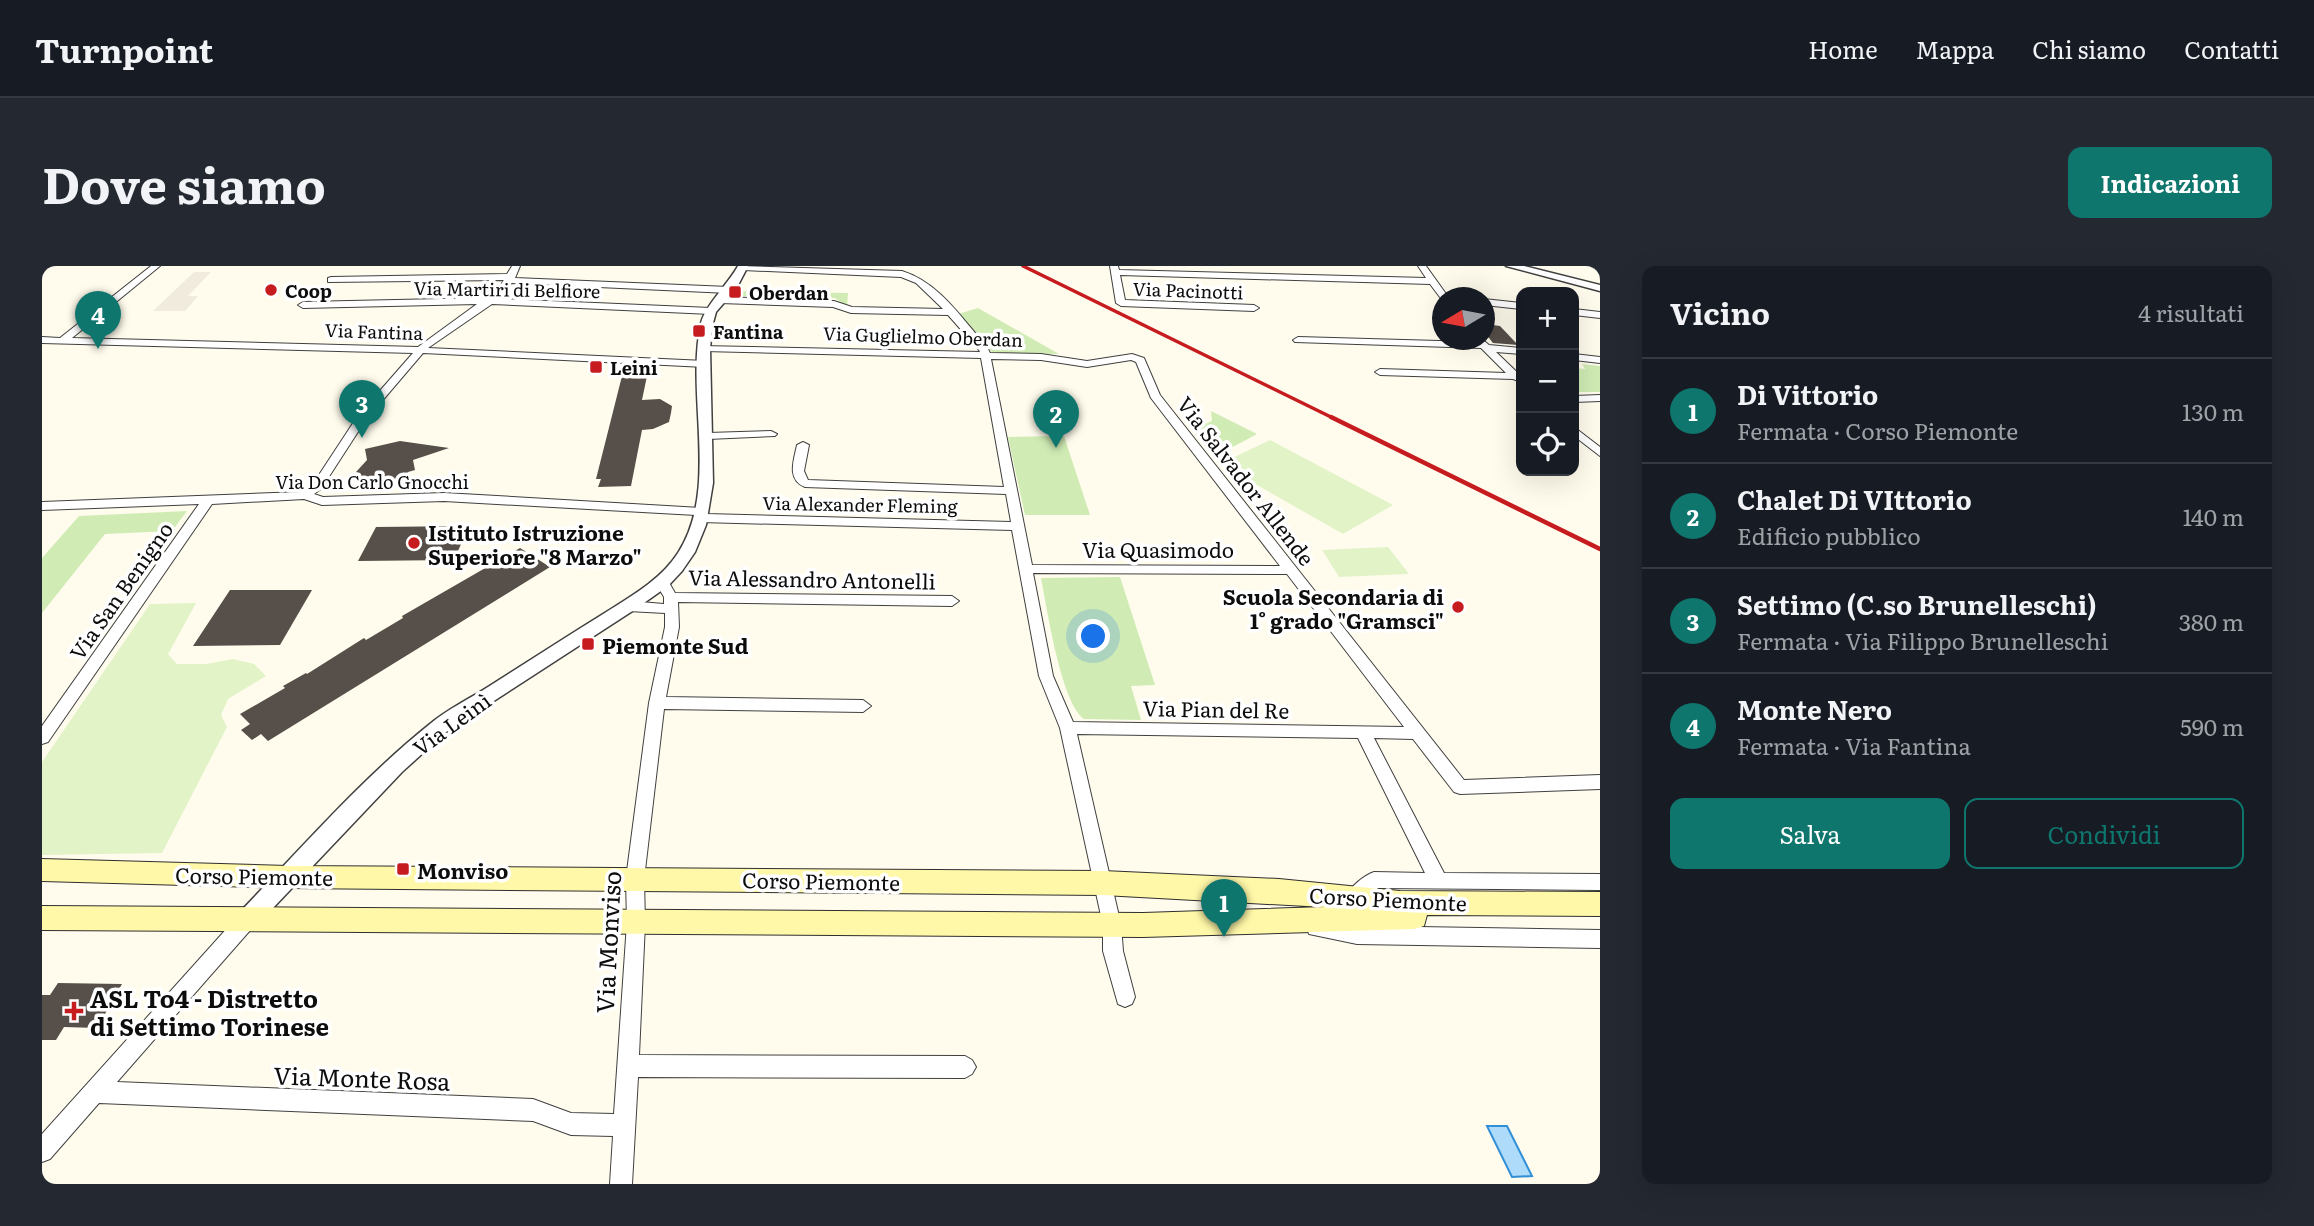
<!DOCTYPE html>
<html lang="it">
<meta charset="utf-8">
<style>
body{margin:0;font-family:Literata,serif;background:#242831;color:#f1f3f6}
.controls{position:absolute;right:21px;top:21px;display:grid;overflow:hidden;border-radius:14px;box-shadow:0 7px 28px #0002}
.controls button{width:63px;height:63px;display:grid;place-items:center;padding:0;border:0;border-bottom:2px solid #363941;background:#171b24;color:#f1f3f6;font:35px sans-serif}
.compass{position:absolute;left:1390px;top:21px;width:63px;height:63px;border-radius:50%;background:#171b24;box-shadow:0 7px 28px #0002;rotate:260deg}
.you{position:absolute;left:1052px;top:371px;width:24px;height:24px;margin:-18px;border:5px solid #fff;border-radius:50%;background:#1a73e8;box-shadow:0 0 0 10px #1a73e833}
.badge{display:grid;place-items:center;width:46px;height:46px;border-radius:50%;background:#0f766e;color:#fff;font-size:23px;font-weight:700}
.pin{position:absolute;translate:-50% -58px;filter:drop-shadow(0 2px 4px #0008)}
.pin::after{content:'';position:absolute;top:37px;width:24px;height:21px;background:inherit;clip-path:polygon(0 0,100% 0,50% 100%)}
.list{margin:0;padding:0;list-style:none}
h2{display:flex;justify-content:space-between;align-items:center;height:91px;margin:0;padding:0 28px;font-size:30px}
h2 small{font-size:23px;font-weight:400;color:#9ea1a6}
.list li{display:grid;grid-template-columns:46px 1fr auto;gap:21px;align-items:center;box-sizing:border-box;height:105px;padding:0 28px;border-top:2px solid #363941}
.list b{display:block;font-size:26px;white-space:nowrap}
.list p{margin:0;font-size:23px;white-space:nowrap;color:#9ea1a6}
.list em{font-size:23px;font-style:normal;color:#9ea1a6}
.actions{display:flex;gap:14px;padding:21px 28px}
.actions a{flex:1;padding:16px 0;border:2px solid #0f766e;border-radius:14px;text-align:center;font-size:24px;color:#0f766e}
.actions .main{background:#0f766e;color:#fff}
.icon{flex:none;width:38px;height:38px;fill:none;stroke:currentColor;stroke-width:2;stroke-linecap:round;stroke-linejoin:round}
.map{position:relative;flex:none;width:1558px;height:918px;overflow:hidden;border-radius:14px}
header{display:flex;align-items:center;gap:42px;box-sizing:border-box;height:98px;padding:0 35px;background:#171b24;border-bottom:2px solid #363941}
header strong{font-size:33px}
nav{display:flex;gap:38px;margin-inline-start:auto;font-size:24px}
.intro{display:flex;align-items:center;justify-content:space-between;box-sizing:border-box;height:168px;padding:0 42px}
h1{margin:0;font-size:49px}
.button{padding:18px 32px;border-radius:14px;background:#0f766e;color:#fff;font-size:24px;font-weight:700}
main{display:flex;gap:42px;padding:0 42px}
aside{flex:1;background:#171b24;border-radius:14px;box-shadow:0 7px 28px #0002}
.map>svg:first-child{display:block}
.green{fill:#d0ecb4}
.pitch{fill:#e2f3c7}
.plaza{fill:#f0ebdc}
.water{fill:#aedbfa;stroke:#308fd6;stroke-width:2}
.building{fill:#574f49}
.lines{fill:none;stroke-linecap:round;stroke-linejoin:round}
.minor-casing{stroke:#404040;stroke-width:2}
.tertiary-casing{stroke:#404040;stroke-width:3}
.secondary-casing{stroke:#2f2f2f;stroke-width:2}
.minor{fill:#fff;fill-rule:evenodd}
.tertiary{fill:#fff;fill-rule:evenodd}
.secondary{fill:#fff8a8;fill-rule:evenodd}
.rail-far1{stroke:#c71c1f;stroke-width:3.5}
.rail{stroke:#c71c1f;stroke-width:4.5}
.poi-dot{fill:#c71c1f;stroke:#fff;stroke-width:2.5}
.labels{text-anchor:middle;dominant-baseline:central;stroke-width:7;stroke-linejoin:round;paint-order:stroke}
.far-street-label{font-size:18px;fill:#0d0d0d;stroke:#fff}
.far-poi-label{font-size:18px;font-weight:bold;fill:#0d0d0d;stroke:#fff;text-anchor:start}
.street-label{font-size:21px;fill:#0d0d0d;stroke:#fff}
.poi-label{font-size:21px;font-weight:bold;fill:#0d0d0d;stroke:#fff;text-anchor:start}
.near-street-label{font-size:24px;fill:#0d0d0d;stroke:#fff}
.near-poi-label{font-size:24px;font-weight:bold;fill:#0d0d0d;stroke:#fff;text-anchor:start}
</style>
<header>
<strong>Turnpoint</strong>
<nav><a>Home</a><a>Mappa</a><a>Chi siamo</a><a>Contatti</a></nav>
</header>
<div class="intro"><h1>Dove siamo</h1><a class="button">Indicazioni</a></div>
<main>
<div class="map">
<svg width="1558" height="918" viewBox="0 0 1558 918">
<rect width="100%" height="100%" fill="#fffced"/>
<g class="green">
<path d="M 698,25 L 806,27 L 805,41 L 793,32 L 696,30 Z"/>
<path d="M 936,42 L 1017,88 L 951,87 L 916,48 Z"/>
<path d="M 1540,98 L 1558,100 L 1558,126 L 1532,126 L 1532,102 L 1543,103 Z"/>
<path d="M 1169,145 L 1215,168 L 1174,190 L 1150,164 L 1170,155 Z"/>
<path d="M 1022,170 L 1048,249 L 983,249 L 966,171 Z"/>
<path d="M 145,245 L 130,265 L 63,268 L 0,347 L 0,292 L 37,250 Z"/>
<path d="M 1078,311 L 1113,419 L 1089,420 L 1099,454 L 1042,453 C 1019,437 1005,342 999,312 Z"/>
</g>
<g class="pitch">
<path d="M 1228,174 L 1351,239 L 1301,268 L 1178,198 Z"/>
<path d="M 1346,281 L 1367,308 L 1297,311 L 1280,284 Z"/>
<path d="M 154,337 L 126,388 L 135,398 L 164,398 L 191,393 L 212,398 L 224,410 L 186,433 L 179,449 L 185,461 L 120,587 L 0,589 L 0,496 L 108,338 Z"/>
</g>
<path class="plaza" d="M 152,6 L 169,6 L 146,30 L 156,30 L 143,45 L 111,45 Z"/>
<path class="water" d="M 1445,860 L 1465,860 L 1490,910 L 1470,911 Z"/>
<g class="building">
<path d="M 1443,58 L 1458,60 L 1476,79 L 1451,77 L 1443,67 Z"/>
<path d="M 580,110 L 605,110 L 600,134 L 618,133 L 630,140 L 629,147 L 627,156 L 611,163 L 600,164 L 589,220 L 556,221 L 559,213 L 554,213 Z"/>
<path d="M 358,175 L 407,182 L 371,194 L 373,204 L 366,206 L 367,210 L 360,213 L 310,214 L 318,208 L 314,206 L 325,194 L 323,183 Z"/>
<path d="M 427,260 L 412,294 L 316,295 L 334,261 Z"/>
<path d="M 478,282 L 508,301 L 226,475 L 219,468 L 210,474 L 199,464 L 208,458 L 198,448 L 243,422 L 241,420 L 264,407 L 265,408 L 322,372 L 324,374 L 361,352 L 360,350 Z"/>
<path d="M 188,324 L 270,324 L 238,379 L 151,380 Z"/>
<path d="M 16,717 L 80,718 L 55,762 L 22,761 L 14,774 L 0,774 L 0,729 L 8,729 Z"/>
</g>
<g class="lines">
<g class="minor-casing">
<g id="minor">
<path d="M 109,0 L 118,0 L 30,72 L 376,81 L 435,38 L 261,42 L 256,39 L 261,36 L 447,32 L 453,29 L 462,14 L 286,16 L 286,12 L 289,11 L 465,8 L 470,0 L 478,0 L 473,12 L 687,21 L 691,24 L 687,27 L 469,17 L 460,33 L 669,42 L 674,45 L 669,48 L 450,38 L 386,82 L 663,95 L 668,98 L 663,101 L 381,87 L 323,155 L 279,223 L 272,228 L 281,231 L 402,227 L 659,242 L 663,243 L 664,248 L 969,256 L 964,228 L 763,221 C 744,213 752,194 755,179 L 761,176 L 767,179 L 762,205 L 766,214 L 962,221 L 939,92 L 662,85 L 659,84 L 659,80 L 938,86 L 937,84 L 906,49 L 809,47 L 791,41 L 678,37 L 673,34 L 678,31 L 792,35 L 810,41 L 901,43 L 874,17 L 859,11 L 701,4 L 697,0 L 860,5 C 898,17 920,53 945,81 L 948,87 L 999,88 L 1045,95 L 1090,88 L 1102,92 L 1118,129 L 1422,514 L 1558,509 L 1558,523 L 1418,528 L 1412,526 L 1371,473 L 1332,472 L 1402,607 L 1558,608 L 1558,624 L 1336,622 L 1319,638 L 1312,640 L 1305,638 L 1303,632 C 1308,621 1321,610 1332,606 L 1383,607 L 1316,472 L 1035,468 L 1079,659 L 1081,685 L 1093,731 L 1090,738 L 1083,741 L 1076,738 L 1061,685 L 1061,659 L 1018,462 L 997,410 L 970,264 L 658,256 L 654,255 L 654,249 L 402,235 L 280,239 L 262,233 L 170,238 L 6,476 L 0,478 L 0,460 L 157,238 L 0,244 L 0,236 L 259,226 L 271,218 L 315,151 L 371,87 L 0,77 L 0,71 L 18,72 ZM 949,93 L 999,94 L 1045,101 L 1089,94 L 1094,96 L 1109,132 L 1238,300 L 990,299 ZM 991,307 L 1245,308 L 1362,461 L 1031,456 L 1011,410 Z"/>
<path d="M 1068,0 L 1076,0 L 1077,4 L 1384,12 L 1376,0 L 1384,0 L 1407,32 L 1400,32 L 1400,34 L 1388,18 L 1078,9 L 1083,34 L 1212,39 L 1217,42 L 1212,45 L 1079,40 L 1074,37 Z"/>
<path d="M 1442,33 L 1479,37 L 1479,43 L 1442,39 Z"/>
<path d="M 1532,43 L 1558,46 L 1558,52 L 1532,49 Z"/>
<path d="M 1256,71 L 1432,76 L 1432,74 L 1441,74 L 1447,79 L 1479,82 L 1479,88 L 1454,86 L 1479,110 L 1479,116 L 1471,113 L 1338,109 L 1333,106 L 1338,103 L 1464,107 L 1439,82 L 1253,76 L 1251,74 Z"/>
<path d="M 1532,88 L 1558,91 L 1558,97 L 1532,94 Z"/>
<path d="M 1558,129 L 1558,135 L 1532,136 L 1532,130 Z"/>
<path d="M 1532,161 L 1558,181 L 1558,190 L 1532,170 Z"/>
<path d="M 729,165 L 735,168 L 733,170 L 666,173 L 660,170 L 666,167 Z"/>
<path d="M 620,312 L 625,313 L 633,327 L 910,330 L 917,335 L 910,340 L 636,336 L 637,361 L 624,431 L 821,434 L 829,440 L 821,446 L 622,443 L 602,613 L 603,657 L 597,789 L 923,790 L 930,794 L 934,801 L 930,808 L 923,812 L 596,811 L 590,918 L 568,918 L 571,870 L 529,869 L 491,855 L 57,837 L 8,893 L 0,896 L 0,868 L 197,649 L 204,646 L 211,649 L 213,655 L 211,661 L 75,816 L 491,833 L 529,847 L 572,848 L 585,657 L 584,613 L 607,437 L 623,361 L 623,347 L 586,345 L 579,340 L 586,335 L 622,338 L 622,331 L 613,316 Z"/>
<path d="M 1274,653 L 1315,660 L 1558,664 L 1558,682 L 1315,678 L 1267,668 L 1265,662 L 1267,656 Z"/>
</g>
</g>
<g class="tertiary-casing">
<g id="tertiary">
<path d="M 696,0 L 706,0 L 694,23 L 674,46 L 671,57 L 668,82 L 671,217 L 664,259 L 653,286 L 640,305 L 626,320 L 592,344 L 404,466 L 360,506 L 212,662 L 204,665 L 196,662 L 192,655 L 196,648 C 258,584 318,514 388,458 C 406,443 427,433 446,421 C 484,397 521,373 558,350 C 586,332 618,315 636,287 C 678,222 643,129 659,57 C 663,40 686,18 696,0 Z"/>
<path d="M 1464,0 L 1482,0 L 1558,19 L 1558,25 Z"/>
<path d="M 1550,0 L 1558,0 L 1558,4 Z"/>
</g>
</g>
<g class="secondary-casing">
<path id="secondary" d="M 0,593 L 246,600 L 1061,605 L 1237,613 L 1358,625 L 1558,626 L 1558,650 L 1385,649 L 1382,660 L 1372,663 L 1101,671 L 0,664 L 0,640 L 1101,647 L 1283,641 L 1061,629 L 246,622 L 0,615 Z"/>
</g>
<use href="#minor" class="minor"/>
<use href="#tertiary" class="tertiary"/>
<use href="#secondary" class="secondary"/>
<path class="rail-far1" d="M 981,0 L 1293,153"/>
<path class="rail" d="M 1289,151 L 1558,283"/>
</g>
<g class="poi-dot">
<circle cx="229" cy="24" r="7"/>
<rect x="686" y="19" width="14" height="14" rx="3.5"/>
<rect x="650" y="58" width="14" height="14" rx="3.5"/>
<rect x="547" y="94" width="14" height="14" rx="3.5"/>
<circle cx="372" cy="277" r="7"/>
<circle cx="1416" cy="341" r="7"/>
<rect x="539" y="371" width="14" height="14" rx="3.5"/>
<rect x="354" y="596" width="14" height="14" rx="3.5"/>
<path d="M28.5 734.5h7v7h7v7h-7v7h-7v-7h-7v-7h7z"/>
</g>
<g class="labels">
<g class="far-street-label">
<text transform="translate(465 23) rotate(1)">Via Martiri di Belfiore</text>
<text transform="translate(1146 24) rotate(2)">Via Pacinotti</text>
<text transform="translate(332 65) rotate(2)">Via Fantina</text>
<text transform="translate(881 70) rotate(2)">Via Guglielmo Oberdan</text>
<text x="330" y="215">Via Don Carlo Gnocchi</text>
<text transform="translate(818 238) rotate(1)">Via Alexander Fleming</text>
</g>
<g class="far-poi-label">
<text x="243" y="24">Coop</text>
<text x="707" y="26">Oberdan</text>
<text x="671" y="65">Fantina</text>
<text x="568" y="101">Leini</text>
</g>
<g class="street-label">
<text transform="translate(1205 214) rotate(52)">Via Salvador Allende</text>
<text x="1116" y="282">Via Quasimodo</text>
<text transform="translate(770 312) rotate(1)">Via Alessandro Antonelli</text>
<text transform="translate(78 324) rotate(-55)">Via San Benigno</text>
<text transform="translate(1174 442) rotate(1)">Via Pian del Re</text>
<text transform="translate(409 457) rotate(-36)">Via Leinì</text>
<text transform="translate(212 609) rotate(1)">Corso Piemonte</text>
<text transform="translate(779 614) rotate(1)">Corso Piemonte</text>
<text transform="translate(1346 632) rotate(3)">Corso Piemonte</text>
</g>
<g class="poi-label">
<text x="386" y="265">Istituto Istruzione<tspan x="386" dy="24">Superiore "8 Marzo"</tspan></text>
<text x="1402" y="329" text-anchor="end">Scuola Secondaria di<tspan x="1402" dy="24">1° grado "Gramsci"</tspan></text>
<text x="560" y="378">Piemonte Sud</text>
<text x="375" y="603">Monviso</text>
</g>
<g class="near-street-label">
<text transform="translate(565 676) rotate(-87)">Via Monviso</text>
<text transform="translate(320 811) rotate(2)">Via Monte Rosa</text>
</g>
<g class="near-poi-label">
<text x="48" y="731">ASL To4 - Distretto<tspan x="48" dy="28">di Settimo Torinese</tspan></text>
</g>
</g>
</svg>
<div class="controls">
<button>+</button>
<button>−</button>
<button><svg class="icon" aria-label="locate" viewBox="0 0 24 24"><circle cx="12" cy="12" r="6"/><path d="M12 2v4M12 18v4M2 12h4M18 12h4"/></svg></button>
</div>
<svg class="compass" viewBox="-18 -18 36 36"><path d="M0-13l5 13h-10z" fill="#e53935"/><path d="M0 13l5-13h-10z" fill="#9ea1a6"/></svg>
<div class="you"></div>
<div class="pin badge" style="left:1182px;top:671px">1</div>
<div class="pin badge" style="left:1014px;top:182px">2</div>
<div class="pin badge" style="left:320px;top:172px">3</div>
<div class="pin badge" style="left:56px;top:83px">4</div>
</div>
<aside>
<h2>Vicino<small>4 risultati</small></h2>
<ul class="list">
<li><span class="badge">1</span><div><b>Di Vittorio</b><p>Fermata · Corso Piemonte</p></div><em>130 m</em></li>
<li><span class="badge">2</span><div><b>Chalet Di VIttorio</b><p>Edificio pubblico</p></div><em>140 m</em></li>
<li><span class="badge">3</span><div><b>Settimo (C.so Brunelleschi)</b><p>Fermata · Via Filippo Brunelleschi</p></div><em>380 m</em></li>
<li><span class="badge">4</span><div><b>Monte Nero</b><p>Fermata · Via Fantina</p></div><em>590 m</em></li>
</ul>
<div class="actions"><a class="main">Salva</a><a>Condividi</a></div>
</aside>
</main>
